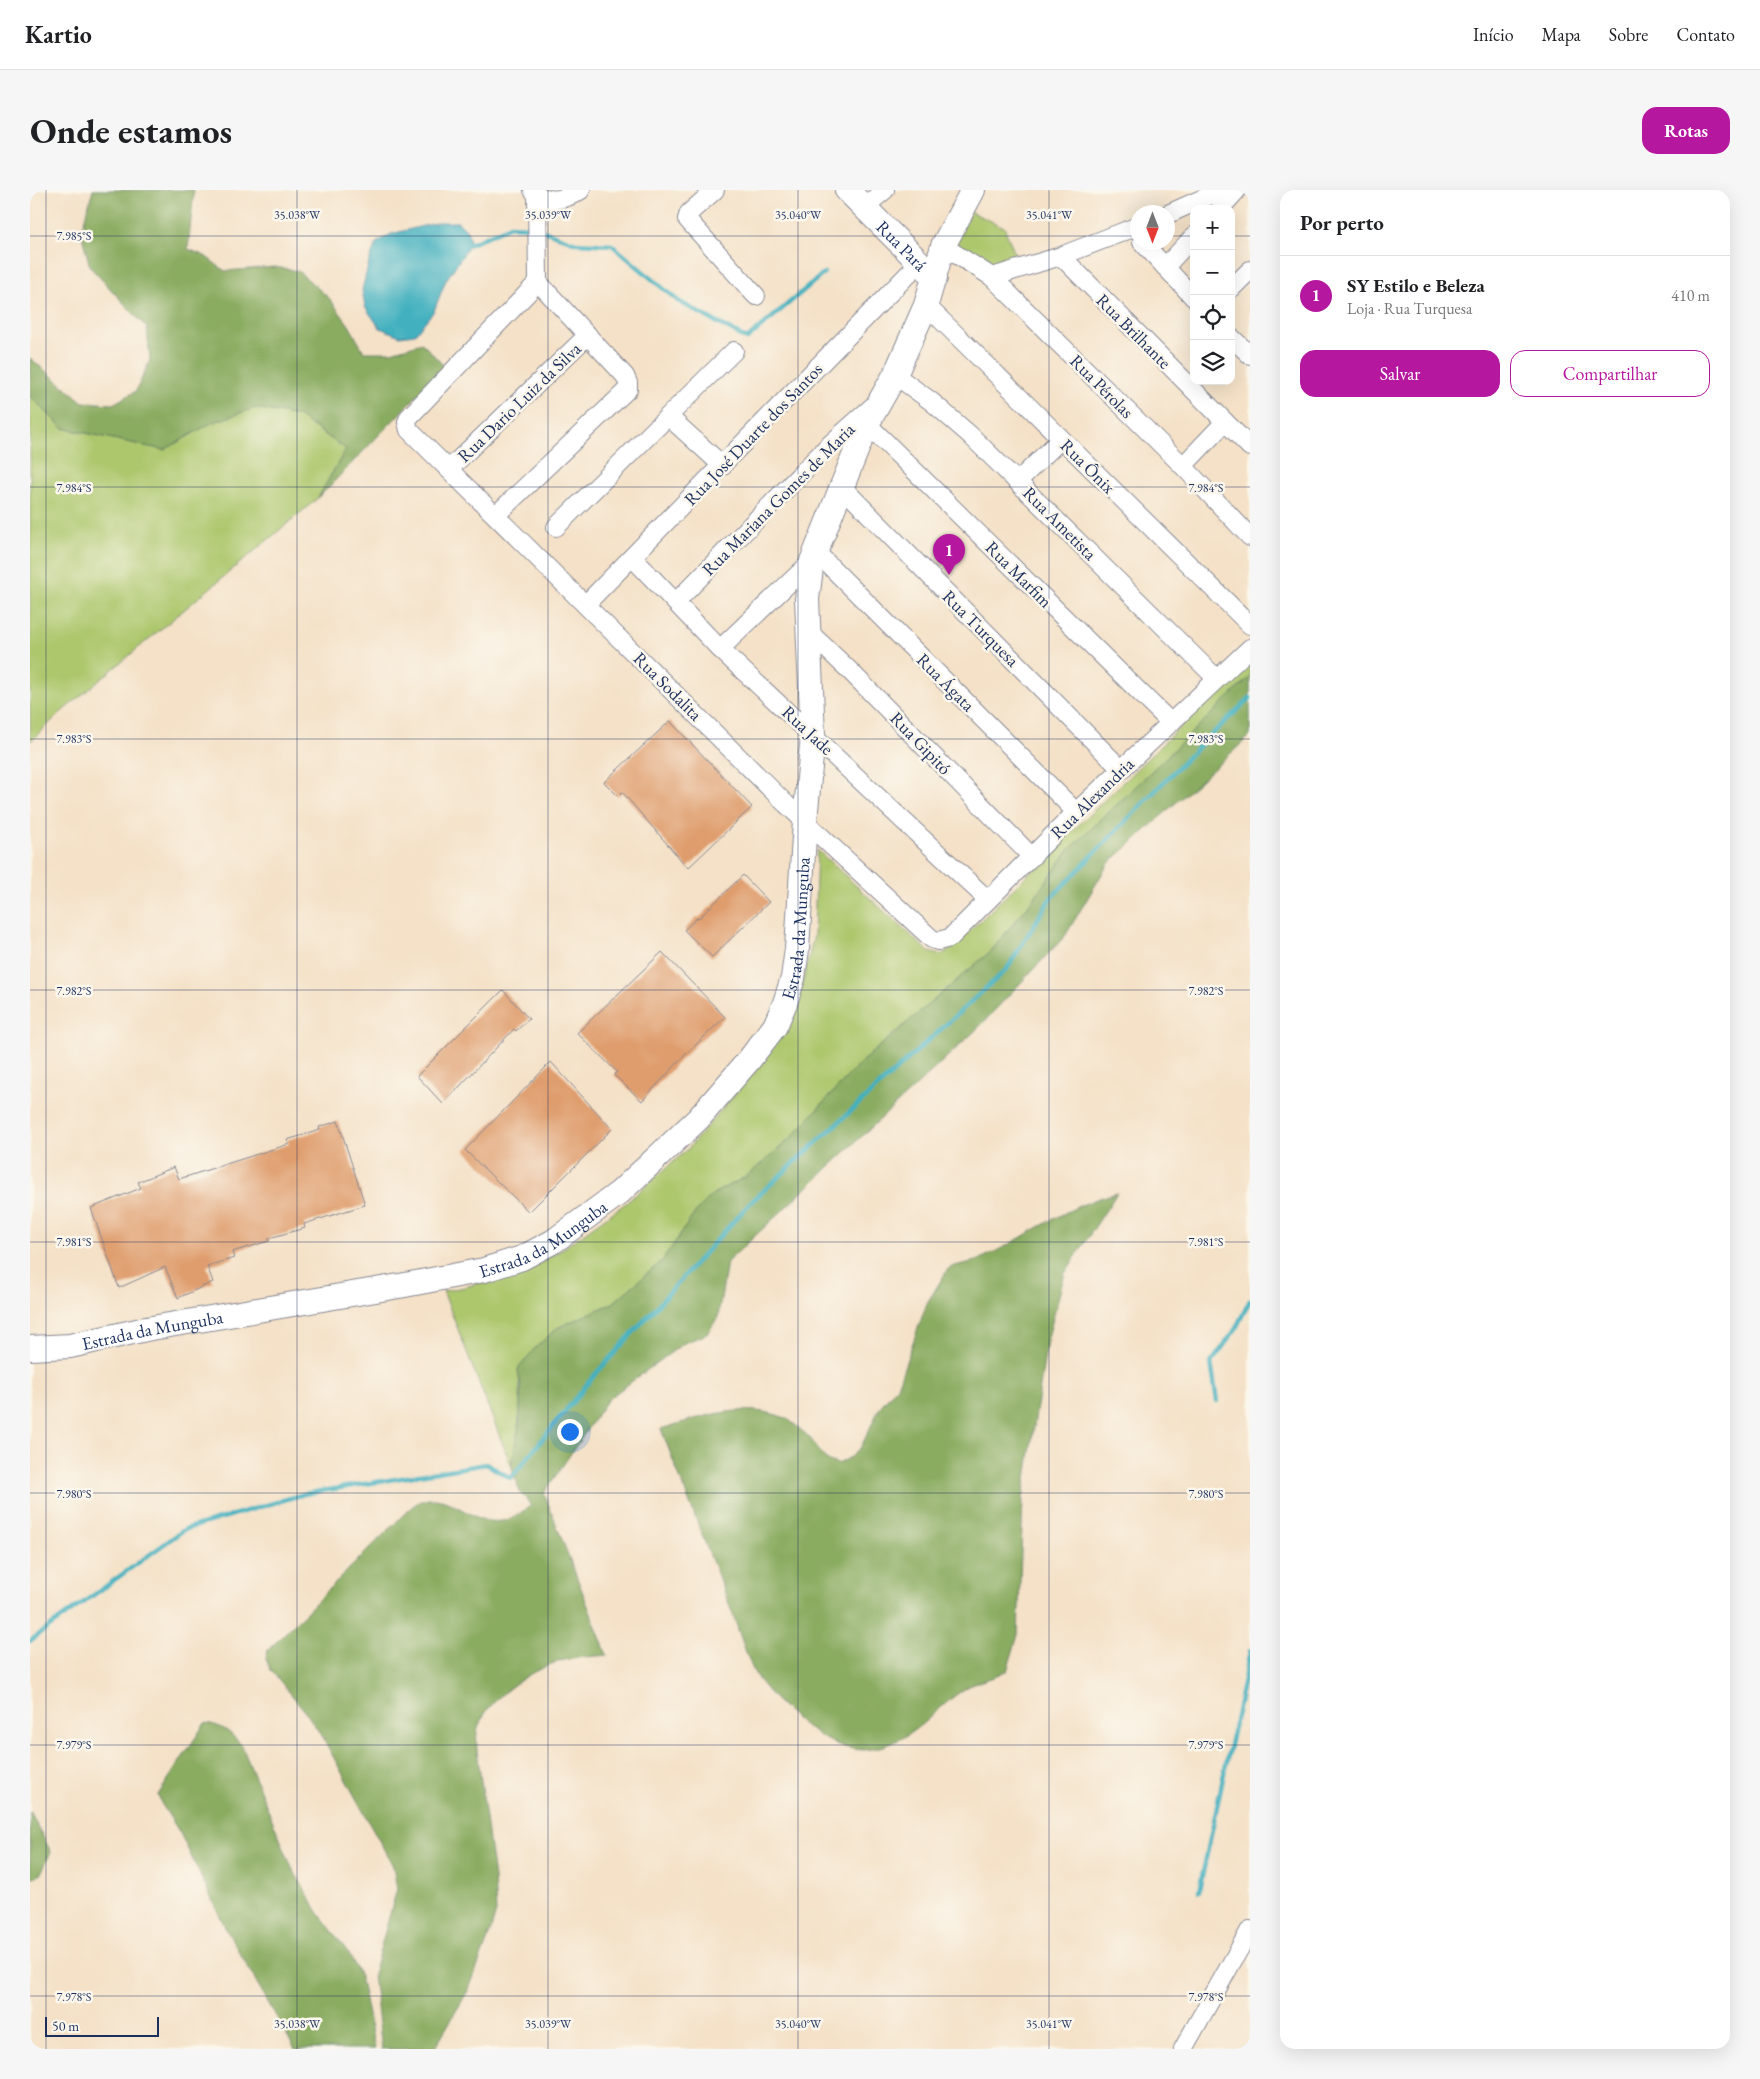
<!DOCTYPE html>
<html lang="pt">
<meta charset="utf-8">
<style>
body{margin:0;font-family:"EB Garamond",serif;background:#f6f6f6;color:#202124}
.controls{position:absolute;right:15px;top:15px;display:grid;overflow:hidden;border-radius:10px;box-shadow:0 5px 20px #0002}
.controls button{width:45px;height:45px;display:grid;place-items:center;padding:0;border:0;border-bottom:1px solid #e0e0e0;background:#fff;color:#202124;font:25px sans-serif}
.compass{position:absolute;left:1100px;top:15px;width:45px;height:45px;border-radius:50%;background:#fff;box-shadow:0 5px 20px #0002;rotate:180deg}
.scale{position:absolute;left:15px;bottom:12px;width:114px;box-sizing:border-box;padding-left:5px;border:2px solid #1b2f5e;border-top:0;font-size:14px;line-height:18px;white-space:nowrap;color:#1b2f5e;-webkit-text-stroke:4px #fbf7ec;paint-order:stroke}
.you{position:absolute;left:539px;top:1241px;width:18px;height:18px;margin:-12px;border:4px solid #fff;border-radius:50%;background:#1a73e8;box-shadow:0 0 0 8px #1a73e833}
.badge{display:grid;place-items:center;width:32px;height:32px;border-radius:50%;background:#b5179e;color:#fff;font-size:16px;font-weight:700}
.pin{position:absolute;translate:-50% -41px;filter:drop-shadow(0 1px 2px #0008)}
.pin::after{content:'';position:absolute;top:26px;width:18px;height:15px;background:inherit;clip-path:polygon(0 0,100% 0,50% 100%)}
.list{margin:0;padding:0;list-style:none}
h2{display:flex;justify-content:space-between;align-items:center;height:65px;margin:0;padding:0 20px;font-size:21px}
h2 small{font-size:16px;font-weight:400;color:#757577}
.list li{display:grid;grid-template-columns:32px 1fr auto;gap:15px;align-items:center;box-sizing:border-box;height:80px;padding:0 20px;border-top:1px solid #e0e0e0}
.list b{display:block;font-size:19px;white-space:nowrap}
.list p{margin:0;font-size:16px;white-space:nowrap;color:#757577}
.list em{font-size:16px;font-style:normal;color:#757577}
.actions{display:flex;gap:10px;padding:15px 20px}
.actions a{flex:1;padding:11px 0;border:1px solid #b5179e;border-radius:15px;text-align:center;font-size:18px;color:#b5179e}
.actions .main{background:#b5179e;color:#fff}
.icon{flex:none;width:28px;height:28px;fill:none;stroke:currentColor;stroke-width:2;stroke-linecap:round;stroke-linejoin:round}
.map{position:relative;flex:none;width:1220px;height:1859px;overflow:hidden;border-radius:15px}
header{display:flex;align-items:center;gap:30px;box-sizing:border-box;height:70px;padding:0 25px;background:#fff;border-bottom:1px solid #e0e0e0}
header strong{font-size:24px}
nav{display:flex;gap:28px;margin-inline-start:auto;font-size:18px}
.intro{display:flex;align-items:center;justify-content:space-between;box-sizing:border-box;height:120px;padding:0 30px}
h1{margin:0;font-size:35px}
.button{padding:12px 22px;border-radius:15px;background:#b5179e;color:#fff;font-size:18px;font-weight:700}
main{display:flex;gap:30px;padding:0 30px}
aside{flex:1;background:#fff;border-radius:15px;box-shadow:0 5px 20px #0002}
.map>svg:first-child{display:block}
.green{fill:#adc76d;stroke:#647b66}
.forest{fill:#8aac60;stroke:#526e5f}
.water{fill:#42b0bf;stroke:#2e708e}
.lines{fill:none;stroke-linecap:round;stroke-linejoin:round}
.stream{stroke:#42b0bf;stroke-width:4.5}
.building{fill:#df9d6d}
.minor-casing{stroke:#888892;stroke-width:20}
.secondary-casing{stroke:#888892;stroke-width:26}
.minor{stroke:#fff;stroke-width:18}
.secondary{stroke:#fff;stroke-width:24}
.ticks{fill:none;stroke:#1b2f5e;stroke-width:1;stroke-opacity:0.45}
.labels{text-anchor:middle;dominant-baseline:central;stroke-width:5;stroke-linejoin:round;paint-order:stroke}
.street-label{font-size:18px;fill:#1b2f5e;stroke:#fbf7ec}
.ticks-label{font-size:12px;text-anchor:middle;fill:#1b2f5e;stroke:#fbf7ec;stroke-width:5;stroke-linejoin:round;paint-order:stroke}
</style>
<header>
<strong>Kartio</strong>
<nav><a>Início</a><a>Mapa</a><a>Sobre</a><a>Contato</a></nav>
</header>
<div class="intro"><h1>Onde estamos</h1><a class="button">Rotas</a></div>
<main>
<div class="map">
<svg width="1220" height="1859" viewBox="0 0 1220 1859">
<rect width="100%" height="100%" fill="#fbf7ec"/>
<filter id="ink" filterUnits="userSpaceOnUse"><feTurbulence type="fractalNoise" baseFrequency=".02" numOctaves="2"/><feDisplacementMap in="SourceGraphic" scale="10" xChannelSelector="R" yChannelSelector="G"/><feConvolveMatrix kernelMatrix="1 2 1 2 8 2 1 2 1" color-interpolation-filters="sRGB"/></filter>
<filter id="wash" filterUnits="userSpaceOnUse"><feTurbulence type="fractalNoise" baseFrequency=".0096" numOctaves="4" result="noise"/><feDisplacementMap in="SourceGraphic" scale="20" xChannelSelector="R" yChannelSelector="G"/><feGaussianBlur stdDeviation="1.12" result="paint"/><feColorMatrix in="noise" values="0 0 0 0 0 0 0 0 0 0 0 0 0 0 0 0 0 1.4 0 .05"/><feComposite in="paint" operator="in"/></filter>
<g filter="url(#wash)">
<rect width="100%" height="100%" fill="#f4e1c7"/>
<g class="green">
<path d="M 932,18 L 974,37 L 991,79 L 962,87 L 913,56 Z"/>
<path d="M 0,206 L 33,238 L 134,260 L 181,233 L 225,218 L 268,226 L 316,259 L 288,308 L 29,524 L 0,552 Z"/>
<path d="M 1220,469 L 1220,487 L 1039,660 L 1002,711 L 961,761 L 830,873 L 760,949 L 717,986 L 683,1004 L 667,1020 L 633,1070 L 583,1113 L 527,1138 L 488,1179 C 493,1211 489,1243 481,1275 L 413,1101 L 435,1097 L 497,1079 L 528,1062 L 596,1013 L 657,960 L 727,878 L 766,819 L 784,746 L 787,660 L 899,762 L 911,765 L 920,760 Z"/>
</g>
<g class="forest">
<path d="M 63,0 L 164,0 L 158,59 L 175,66 L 195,81 L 245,77 L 268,81 L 299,108 L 319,135 L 334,162 L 361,162 L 392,153 L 415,177 L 288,308 L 316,259 L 268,226 L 225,218 L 181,233 L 134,260 L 33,238 L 0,206 L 0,168 L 53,212 L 83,214 L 106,201 L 120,170 L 117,138 L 60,77 L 51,42 Z"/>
<path d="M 1220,487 L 1220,546 L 1078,674 L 1035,746 L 946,840 L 697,1072 L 688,1127 L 677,1144 L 654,1153 L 578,1209 L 514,1303 L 577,1465 C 561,1467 542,1467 527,1472 C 499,1481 453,1511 447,1542 C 446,1548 447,1555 447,1561 L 464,1688 L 466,1722 L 458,1749 L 439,1799 L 404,1859 L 352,1859 L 343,1784 L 367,1699 L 363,1676 L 293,1548 L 275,1521 L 240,1479 L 236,1469 L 237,1461 L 378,1320 C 382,1317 386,1313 391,1311 C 429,1297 451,1360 501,1315 L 490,1302 L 481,1275 L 489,1236 L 491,1197 L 488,1179 L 505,1158 L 527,1138 L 583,1113 L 633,1070 L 667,1020 L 683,1004 L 717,986 L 760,949 L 830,873 L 961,761 L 1002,711 L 1039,660 Z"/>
<path d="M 1087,1003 L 1035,1083 L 1017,1151 L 993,1308 L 988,1445 L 977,1481 C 964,1489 948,1490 936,1498 C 902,1520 885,1551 842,1559 C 802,1567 750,1519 728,1489 C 720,1478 708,1438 702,1422 C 678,1361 655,1300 631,1239 C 671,1227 714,1211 755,1228 C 762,1231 769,1239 776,1244 C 789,1256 789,1270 808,1274 L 821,1267 L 831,1257 L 850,1217 L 867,1197 L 897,1113 L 918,1079 C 927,1074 938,1074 948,1070 C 995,1049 1036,1015 1087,1003 Z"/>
<path d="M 175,1533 C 192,1535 201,1542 212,1556 L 262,1678 L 288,1722 L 320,1765 L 330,1786 L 345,1859 L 265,1859 L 197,1741 L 150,1643 L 131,1613 L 128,1605 Z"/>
<path d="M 0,1622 L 21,1662 L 11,1683 L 0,1690 Z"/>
</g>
<path class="water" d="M 409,32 L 428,32 L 437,41 L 441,53 L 416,90 L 404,121 L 385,144 L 370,146 L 350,138 L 335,117 L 332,100 L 339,72 L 346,53 L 361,44 Z"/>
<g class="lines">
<g class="stream">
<path d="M 511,40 L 546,53 L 582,55 L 648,111 L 717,149 L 794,83"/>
<path d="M 436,56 L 480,36 L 503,37"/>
<path d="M 1187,1211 L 1181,1173 L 1205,1140 L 1220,1110"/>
<path d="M 0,1451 L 155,1339 L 274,1304 L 456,1274 L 481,1288 L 562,1188 L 720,1013 L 977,779 L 1020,709 L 1164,561 L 1220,508"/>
<path d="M 1169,1701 L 1220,1461"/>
</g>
</g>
<g id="blocks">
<g class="building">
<path d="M 640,531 L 722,617 L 658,678 L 592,602 L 588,606 L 574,592 Z"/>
<path d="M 713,685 L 739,712 L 682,767 L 654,740 L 668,727 L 669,728 Z"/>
<path d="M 632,762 L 695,827 L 655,865 L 612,911 L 584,885 L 587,882 L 547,843 Z"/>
<path d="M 473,800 L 499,829 L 486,841 L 484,839 L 413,914 L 387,886 Z"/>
<path d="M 521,872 L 582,939 L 499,1022 L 435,960 Z"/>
<path d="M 308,931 L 335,1015 L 274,1034 L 275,1038 L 239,1048 L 239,1051 L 202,1062 L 204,1068 L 177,1076 L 183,1092 L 148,1108 L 135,1077 L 89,1098 L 61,1018 L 111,998 L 108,992 L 144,977 L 149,989 L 259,954 L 257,950 L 290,940 L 289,937 Z"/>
</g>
</g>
</g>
<g filter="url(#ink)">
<use href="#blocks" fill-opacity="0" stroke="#888892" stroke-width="1"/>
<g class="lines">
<g class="minor-casing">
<g id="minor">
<path d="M 503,0 C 515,16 537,9 551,0"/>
<path d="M 685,0 L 659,23 L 657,29 L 726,106"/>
<path d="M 507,5 L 508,92"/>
<path d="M 833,18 L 855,0"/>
<path d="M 1190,19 L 1207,0"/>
<path d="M 1138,24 L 1192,0"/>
<path d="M 1112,52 L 1164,108"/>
<path d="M 913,56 L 962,87 L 1153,276 L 1220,347"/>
<path d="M 1031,66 L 1220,257"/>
<path d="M 1135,77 L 1164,46"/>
<path d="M 962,87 L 1031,66 L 1108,36"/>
<path d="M 508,92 L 379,227 L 377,232 L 379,240 L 756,614 L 902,749 L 908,751 L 920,748 L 1046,622 L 1220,458"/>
<path d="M 1201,99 L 1220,80"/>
<path d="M 896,115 L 1220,435"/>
<path d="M 1201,147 L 1220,165"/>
<path d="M 865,185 L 902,212 L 940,245 L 1187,489"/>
<path d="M 639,227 L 693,276"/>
<path d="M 837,234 L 1141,533"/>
<path d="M 1153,276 L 1195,232"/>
<path d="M 419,279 L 558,145"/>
<path d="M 988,291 L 1031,249"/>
<path d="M 811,296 L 1092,580"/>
<path d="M 466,325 L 598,199 L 598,193 L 595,186 L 508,92"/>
<path d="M 526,337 L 704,161"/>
<path d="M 786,362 L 1046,622"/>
<path d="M 602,367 L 690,459 L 958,710"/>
<path d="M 646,412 L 797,257 L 842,217"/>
<path d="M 556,414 L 889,73"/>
<path d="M 778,441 L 820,481 L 1002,667"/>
<path d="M 690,459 L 782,371"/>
<path d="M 1153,1859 L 1220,1740"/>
</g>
</g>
<g class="secondary-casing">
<g id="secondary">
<path id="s1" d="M 817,0 L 905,88"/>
<path id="s2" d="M 0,1158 L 40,1156 L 116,1139 L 375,1095 L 454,1080 L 492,1068 L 524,1051 L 589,1003 L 668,929 L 719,870 L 745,836 L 755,813 L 763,788 L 767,759 L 775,631 L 783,545 L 777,409 L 782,371 L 837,234 L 865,185 L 896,115 L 913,56 L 943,0"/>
</g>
</g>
<use href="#minor" class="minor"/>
<use href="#secondary" class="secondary"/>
</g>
</g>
<path class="ticks" d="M 16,0 L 16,1859M 267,0 L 267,1859M 518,0 L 518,1859M 768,0 L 768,1859M 1019,0 L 1019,1859M 0,46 L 1108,46M 1138,46 L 1164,46M 1201,46 L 1220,46M 0,297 L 1220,297M 0,549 L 1220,549M 0,800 L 1220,800M 0,1052 L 1220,1052M 0,1303 L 1220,1303M 0,1555 L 1220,1555M 0,1806 L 1220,1806"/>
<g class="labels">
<g class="street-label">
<text stroke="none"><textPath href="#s1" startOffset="78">Rua Pará</textPath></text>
<text transform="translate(1104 141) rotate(45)">Rua Brilhante</text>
<text transform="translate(1072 196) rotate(45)">Rua Pérolas</text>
<text transform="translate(489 212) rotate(-44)">Rua Dario Luiz da Silva</text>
<text transform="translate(723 244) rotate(-46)">Rua José Duarte dos Santos</text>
<text transform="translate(1058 276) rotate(45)">Rua Ônix</text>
<text transform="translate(748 309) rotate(-45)">Rua Mariana Gomes de Maria</text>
<text transform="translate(1030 333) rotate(45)">Rua Ametista</text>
<text transform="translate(989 384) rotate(45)">Rua Marfim</text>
<text transform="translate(951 438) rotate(45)">Rua Turquesa</text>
<text transform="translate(916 492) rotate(45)">Rua Ágata</text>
<text transform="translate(638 496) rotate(45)">Rua Sodalita</text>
<text transform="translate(778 540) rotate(43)">Rua Jade</text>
<text transform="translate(891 553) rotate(46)">Rua Gipitó</text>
<text transform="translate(1062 608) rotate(-44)">Rua Alexandria</text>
<text stroke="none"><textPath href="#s2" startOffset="948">Estrada da Munguba</textPath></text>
<text stroke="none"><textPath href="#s2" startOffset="528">Estrada da Munguba</textPath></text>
<text stroke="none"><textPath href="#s2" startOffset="124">Estrada da Munguba</textPath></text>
</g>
</g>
<g class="ticks-label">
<text x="267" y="29">35.038°W</text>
<text x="518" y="29">35.039°W</text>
<text x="768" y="29">35.040°W</text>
<text x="1019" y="29">35.041°W</text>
<text x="44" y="50">7.985°S</text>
<text x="1176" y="302">7.984°S</text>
<text x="44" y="302">7.984°S</text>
<text x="1176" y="553">7.983°S</text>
<text x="44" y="553">7.983°S</text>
<text x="1176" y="805">7.982°S</text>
<text x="44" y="805">7.982°S</text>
<text x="1176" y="1056">7.981°S</text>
<text x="44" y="1056">7.981°S</text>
<text x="1176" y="1308">7.980°S</text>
<text x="44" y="1308">7.980°S</text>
<text x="1176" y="1559">7.979°S</text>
<text x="44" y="1559">7.979°S</text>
<text x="1176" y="1811">7.978°S</text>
<text x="44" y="1811">7.978°S</text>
<text x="267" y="1838">35.038°W</text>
<text x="518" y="1838">35.039°W</text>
<text x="768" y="1838">35.040°W</text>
<text x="1019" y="1838">35.041°W</text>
</g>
</svg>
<div class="controls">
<button>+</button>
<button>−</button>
<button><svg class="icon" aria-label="locate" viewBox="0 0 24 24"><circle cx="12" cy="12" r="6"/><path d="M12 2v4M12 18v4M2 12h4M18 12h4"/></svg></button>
<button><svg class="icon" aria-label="layers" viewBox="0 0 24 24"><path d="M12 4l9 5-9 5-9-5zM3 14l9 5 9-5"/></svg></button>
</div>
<svg class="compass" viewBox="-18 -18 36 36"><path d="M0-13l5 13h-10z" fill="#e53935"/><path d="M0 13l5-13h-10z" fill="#757577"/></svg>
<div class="scale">50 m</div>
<div class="you"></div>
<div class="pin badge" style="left:919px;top:385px">1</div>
</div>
<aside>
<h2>Por perto<small></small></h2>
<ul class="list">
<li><span class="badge">1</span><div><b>SY Estilo e Beleza</b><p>Loja · Rua Turquesa</p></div><em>410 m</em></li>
</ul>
<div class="actions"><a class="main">Salvar</a><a>Compartilhar</a></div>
</aside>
</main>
